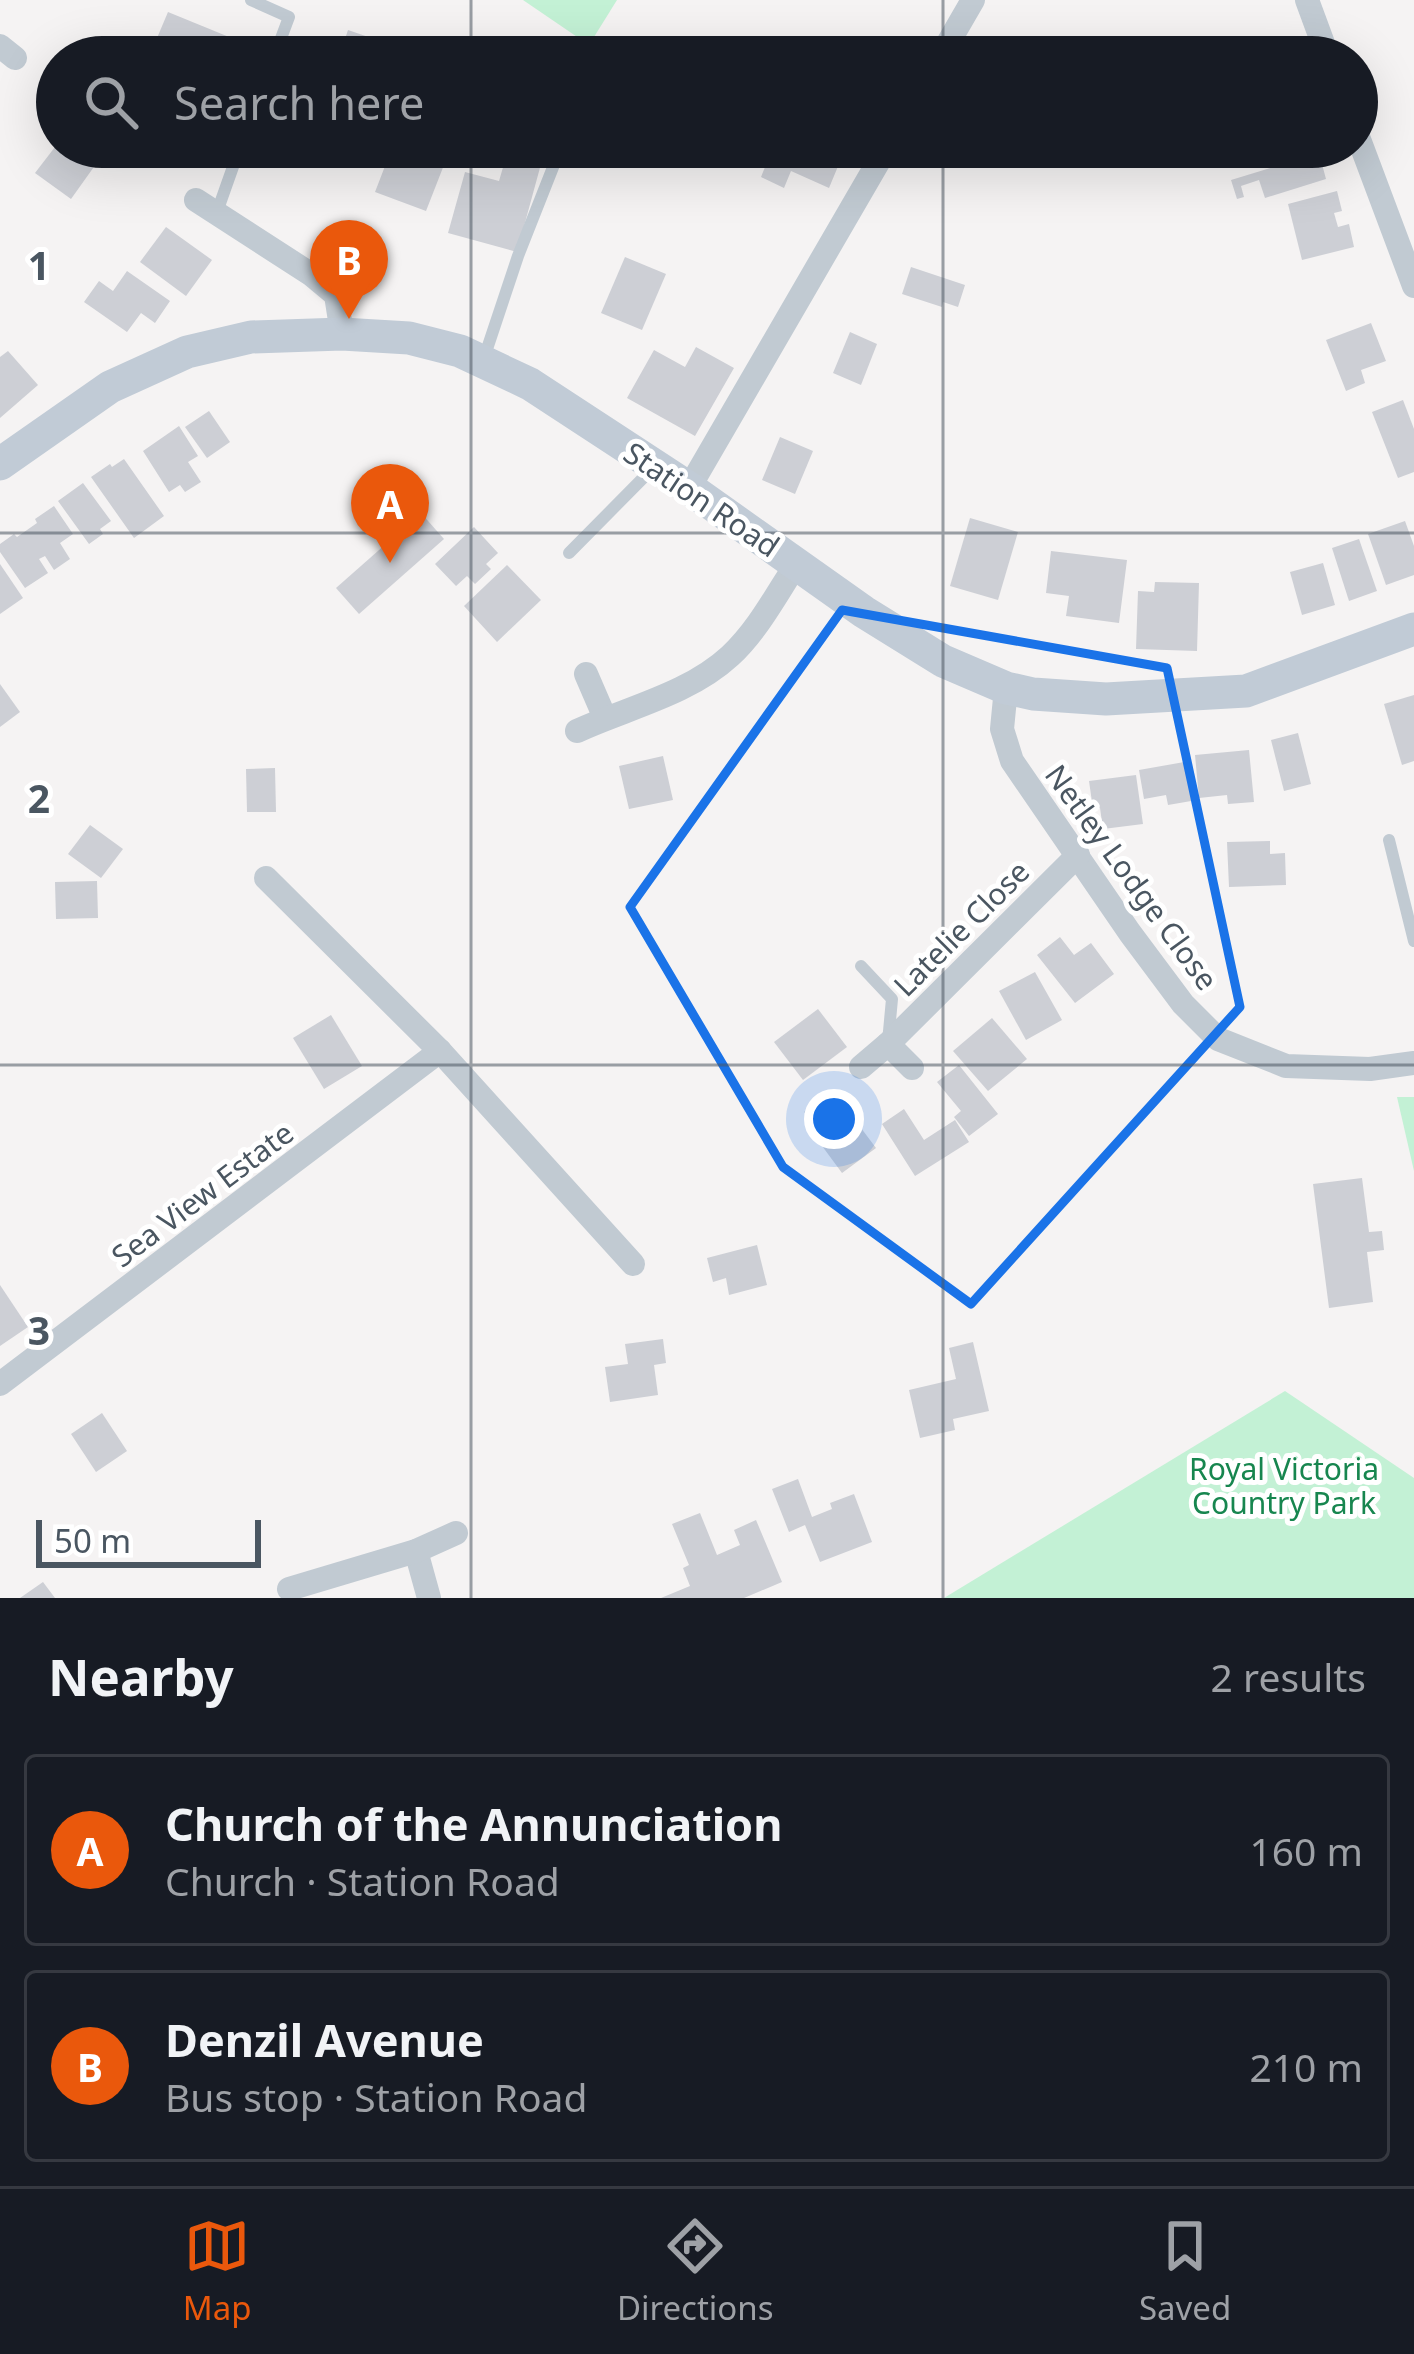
<!DOCTYPE html>
<meta charset="utf-8">
<style>
body{margin:0;font-family:"Noto Sans",sans-serif;background:#242831;color:#f1f3f6}
.scale{position:absolute;left:36px;bottom:30px;width:225px;box-sizing:border-box;padding-left:12px;border:6px solid #4a5661;border-top:0;font-size:33px;line-height:42px;white-space:nowrap;color:#4a5661;-webkit-text-stroke:9px #fff;paint-order:stroke}
.you{position:absolute;left:834px;top:1119px;width:42px;height:42px;margin:-30px;border:9px solid #fff;border-radius:50%;background:#1a73e8;box-shadow:0 0 0 18px #1a73e833}
.badge{display:grid;place-items:center;width:78px;height:78px;border-radius:50%;background:#ea580c;color:#fff;font-size:39px;font-weight:700}
.pin{position:absolute;translate:-50% -99px;filter:drop-shadow(0 3px 6px #0008)}
.pin::after{content:'';position:absolute;top:63px;width:42px;height:36px;background:inherit;clip-path:polygon(0 0,100% 0,50% 100%)}
.list{margin:0;padding:0;list-style:none}
h2{display:flex;justify-content:space-between;align-items:center;height:156px;margin:0;padding:0 48px;font-size:51px}
h2 small{font-size:39px;font-weight:400;color:#9ea1a6}
.list li{display:grid;grid-template-columns:78px 1fr auto;gap:36px;align-items:center;box-sizing:border-box;height:192px;margin:0 24px 24px;padding:0 24px;border:3px solid #363941;border-radius:12px}
.list b{display:block;font-size:45px;white-space:nowrap}
.list p{margin:0;font-size:39px;white-space:nowrap;color:#9ea1a6}
.list em{font-size:39px;font-style:normal;color:#9ea1a6}
.icon{flex:none;width:66px;height:66px;fill:none;stroke:currentColor;stroke-width:2;stroke-linecap:round;stroke-linejoin:round}
.map{position:relative;flex:none;width:1414px;height:1598px;overflow:hidden}
.search{position:absolute;background:#171b24;box-shadow:0 12px 48px #0002;left:36px;right:36px;top:36px;height:132px;display:flex;align-items:center;gap:30px;box-sizing:border-box;padding:0 42px;border-radius:66px;color:#9ea1a6;font-size:45px}
.sheet{height:588px;background:#171b24}
nav{display:flex;justify-content:space-around;align-items:center;box-sizing:border-box;height:168px;border-top:3px solid #363941;background:#171b24;font-size:33px;color:#9ea1a6}
nav a{display:grid;justify-items:center;gap:6px}
nav .on{color:#ea580c}
.map>svg:first-child{display:block}
.green{fill:#c3f1d5}
.building{fill:#cdcfd5}
.lines{fill:none;stroke-linecap:round;stroke-linejoin:round}
.lane{stroke:#c1cad2;stroke-width:12}
.street{stroke:#c1cad2;stroke-width:24}
.secondary{stroke:#c1cbd6;stroke-width:33}
.marked{fill:none;stroke:#1a73e8;stroke-width:9;stroke-linejoin:round}
.grid{fill:none;stroke:#4a5661;stroke-width:3;stroke-opacity:0.55}
.labels{text-anchor:middle;dominant-baseline:central;stroke-width:10;stroke-linejoin:round;paint-order:stroke}
.street-label{font-size:30px;fill:#4a5661;stroke:#fff}
.park-label{font-size:30px;fill:#17864f;stroke:#fff}
.grid-label{font-size:39px;text-anchor:middle;font-weight:bold;fill:#4a5661;stroke:#fff;stroke-width:10;stroke-linejoin:round;paint-order:stroke}
</style>
<div class="map">
<svg width="1414" height="1598" viewBox="0 0 1414 1598">
<rect width="100%" height="100%" fill="#f5f3f3"/>
<g class="green">
<path d="M 523,0 L 617,0 L 589,45 Z"/>
<path d="M 1397,1097 L 1414,1097 L 1414,1171 Z"/>
<path d="M 1285,1391 L 1414,1478 L 1414,1598 L 944,1598 Z"/>
</g>
<g class="building">
<path d="M 168,12 L 268,53 L 266,57 L 149,57 Z"/>
<path d="M 348,30 L 380,41 L 375,57 L 339,57 Z"/>
<path d="M 55,147 L 73,147 L 96,164 L 71,199 L 35,173 Z"/>
<path d="M 88,147 L 129,147 L 116,166 Z"/>
<path d="M 411,147 L 451,147 L 426,211 L 375,192 L 392,148 L 408,154 Z"/>
<path d="M 509,147 L 521,147 L 544,153 L 517,252 L 448,233 L 465,172 L 499,181 Z"/>
<path d="M 800,147 L 846,147 L 829,188 L 791,171 L 784,188 L 761,177 L 769,157 L 792,167 Z"/>
<path d="M 1258,147 L 1312,147 L 1312,148 L 1264,165 Z"/>
<path d="M 1319,153 L 1326,179 L 1265,198 L 1259,180 L 1241,186 L 1244,197 L 1237,199 L 1231,180 Z"/>
<path d="M 1337,191 L 1342,211 L 1334,213 L 1338,227 L 1349,224 L 1354,247 L 1302,260 L 1288,204 Z"/>
<path d="M 166,227 L 212,260 L 186,296 L 140,262 Z"/>
<path d="M 625,257 L 666,274 L 642,330 L 601,313 Z"/>
<path d="M 911,267 L 965,285 L 958,307 L 943,302 L 942,307 L 902,294 Z"/>
<path d="M 127,271 L 170,301 L 155,323 L 141,313 L 127,332 L 84,302 L 99,281 L 113,291 Z"/>
<path d="M 1371,323 L 1386,361 L 1361,370 L 1365,383 L 1346,391 L 1326,340 Z"/>
<path d="M 850,332 L 877,344 L 861,385 L 833,373 Z"/>
<path d="M 696,347 L 734,368 L 695,436 L 627,398 L 654,350 L 685,367 Z"/>
<path d="M 8,351 L 38,385 L 0,418 L 0,357 Z"/>
<path d="M 1403,400 L 1414,429 L 1414,472 L 1398,478 L 1372,412 Z"/>
<path d="M 209,411 L 230,442 L 207,458 L 185,427 Z"/>
<path d="M 179,426 L 198,456 L 188,462 L 201,482 L 185,492 L 180,485 L 169,492 L 143,451 Z"/>
<path d="M 780,437 L 813,451 L 795,494 L 762,480 Z"/>
<path d="M 124,459 L 164,516 L 134,538 L 91,477 L 110,464 L 112,467 Z"/>
<path d="M 83,483 L 111,521 L 100,529 L 103,534 L 89,544 L 58,501 Z"/>
<path d="M 54,506 L 73,534 L 60,543 L 70,559 L 54,570 L 45,556 L 39,559 L 48,573 L 25,588 L 0,552 L 0,544 L 14,534 L 17,537 L 37,523 L 35,519 Z"/>
<path d="M 421,513 L 444,539 L 359,614 L 336,588 Z"/>
<path d="M 970,518 L 1018,532 L 998,600 L 950,586 Z"/>
<path d="M 1405,521 L 1414,546 L 1414,575 L 1386,585 L 1368,534 Z"/>
<path d="M 474,527 L 498,553 L 486,564 L 491,569 L 475,584 L 467,576 L 456,586 L 435,564 Z"/>
<path d="M 1359,539 L 1377,591 L 1349,601 L 1332,548 Z"/>
<path d="M 1051,551 L 1127,560 L 1119,623 L 1066,616 L 1069,596 L 1046,593 Z"/>
<path d="M 1323,563 L 1335,605 L 1302,615 L 1290,572 Z"/>
<path d="M 0,564 L 23,598 L 0,614 Z"/>
<path d="M 507,565 L 541,600 L 497,642 L 464,606 Z"/>
<path d="M 1155,582 L 1199,583 L 1197,651 L 1136,649 L 1138,591 L 1154,592 Z"/>
<path d="M 0,684 L 20,712 L 0,727 Z"/>
<path d="M 1414,695 L 1414,761 L 1402,765 L 1384,704 Z"/>
<path d="M 1298,733 L 1311,784 L 1284,791 L 1271,740 Z"/>
<path d="M 1249,750 L 1254,802 L 1228,804 L 1227,795 L 1199,798 L 1195,755 Z"/>
<path d="M 663,756 L 673,800 L 629,809 L 619,766 Z"/>
<path d="M 1190,761 L 1197,800 L 1168,805 L 1166,795 L 1144,799 L 1139,770 Z"/>
<path d="M 275,768 L 276,812 L 247,812 L 246,769 Z"/>
<path d="M 1136,775 L 1143,824 L 1103,829 L 1100,808 L 1093,809 L 1089,781 Z"/>
<path d="M 90,825 L 123,849 L 101,878 L 68,854 Z"/>
<path d="M 1270,841 L 1270,854 L 1285,853 L 1286,885 L 1229,887 L 1227,842 Z"/>
<path d="M 97,881 L 98,918 L 56,919 L 55,882 Z"/>
<path d="M 1060,937 L 1074,955 L 1091,943 L 1114,974 L 1075,1003 L 1037,955 Z"/>
<path d="M 1035,972 L 1062,1020 L 1026,1040 L 999,991 Z"/>
<path d="M 818,1009 L 847,1047 L 803,1080 L 774,1042 Z"/>
<path d="M 331,1015 L 362,1066 L 324,1089 L 293,1038 Z"/>
<path d="M 992,1018 L 1027,1059 L 988,1091 L 953,1051 Z"/>
<path d="M 959,1065 L 998,1114 L 969,1136 L 954,1117 L 961,1111 L 937,1082 Z"/>
<path d="M 826,1095 L 847,1125 L 855,1120 L 876,1148 L 842,1173 L 814,1135 L 818,1133 L 804,1112 Z"/>
<path d="M 904,1109 L 924,1140 L 955,1120 L 969,1142 L 915,1176 L 882,1124 Z"/>
<path d="M 1362,1178 L 1369,1232 L 1382,1231 L 1384,1250 L 1367,1252 L 1373,1302 L 1329,1308 L 1313,1184 Z"/>
<path d="M 757,1245 L 767,1285 L 729,1295 L 726,1278 L 713,1282 L 707,1258 Z"/>
<path d="M 0,1285 L 28,1327 L 0,1346 Z"/>
<path d="M 663,1339 L 666,1363 L 654,1365 L 658,1395 L 610,1402 L 605,1367 L 628,1364 L 625,1344 Z"/>
<path d="M 973,1342 L 989,1411 L 953,1419 L 955,1430 L 920,1438 L 909,1390 L 956,1379 L 949,1348 Z"/>
<path d="M 102,1413 L 127,1451 L 96,1472 L 71,1434 Z"/>
<path d="M 798,1479 L 812,1517 L 832,1509 L 830,1503 L 854,1494 L 872,1542 L 820,1562 L 805,1525 L 789,1532 L 772,1489 Z"/>
<path d="M 700,1513 L 717,1555 L 740,1545 L 734,1530 L 756,1520 L 782,1582 L 744,1598 L 661,1598 L 690,1586 L 683,1568 L 689,1565 L 672,1524 Z"/>
<path d="M 43,1582 L 55,1598 L 20,1598 Z"/>
</g>
<g class="lines">
<g class="lane">
<path d="M 251,0 L 289,17 L 274,57"/>
<path d="M 590,147 L 610,152"/>
<path d="M 217,212 L 240,147"/>
<path d="M 483,361 L 518,256 L 561,147"/>
<path d="M 569,553 L 654,467"/>
<path d="M 1389,840 L 1414,941"/>
<path d="M 861,966 L 892,999 L 888,1042"/>
</g>
<g class="street">
<path d="M 1307,0 L 1328,57"/>
<path d="M 0,46 L 15,58"/>
<path d="M 940,57 L 973,0"/>
<path d="M 1357,134 L 1414,286"/>
<path d="M 196,200 L 312,275 L 336,295 L 342,334"/>
<path d="M 689,488 L 887,147"/>
<path d="M 586,674 L 605,718"/>
<path d="M 1006,688 L 1002,729 L 1012,761 L 1130,933 L 1183,1004 L 1218,1039 L 1286,1066 L 1370,1069 L 1414,1063"/>
<path d="M 577,731 C 627,708 689,694 730,656 C 758,630 776,595 797,563"/>
<path d="M 266,878 L 440,1051 L 633,1264"/>
<path d="M 861,1067 L 888,1044"/>
<path d="M 912,1068 L 888,1044 L 1078,855"/>
<path d="M 0,1384 L 440,1051"/>
<path d="M 416,1551 L 429,1598"/>
<path d="M 289,1589 L 416,1551 L 456,1533"/>
</g>
<path class="secondary" d="M 0,464 L 110,387 L 187,352 L 251,337 L 342,334 L 409,338 L 460,351 L 530,384 L 689,488 L 864,612 L 943,661 L 1006,688 L 1033,694 L 1106,699 L 1246,691 L 1414,629"/>
</g>
<path class="marked" d="M 842,610 L 1167,668 L 1240,1007 L 971,1304 L 783,1167 L 630,907 Z"/>
<path class="grid" d="M 471,0 L 471,57M 943,0 L 943,57M 471,147 L 471,1598M 943,147 L 943,1598M 0,533 L 1414,533M 0,1065 L 1414,1065"/>
<g class="labels">
<g class="street-label">
<text transform="translate(702 499) rotate(34)">Station Road</text>
<text transform="translate(1132 877) rotate(54)">Netley Lodge Close</text>
<text transform="translate(961 928) rotate(-45)">Latelie Close</text>
<text transform="translate(202 1194) rotate(-37)">Sea View Estate</text>
</g>
<g class="park-label">
<text x="1284" y="1468">Royal Victoria<tspan x="1284" dy="34">Country Park</tspan></text>
</g>
</g>
<g class="grid-label">
<text x="39" y="280">1</text>
<text x="39" y="813">2</text>
<text x="39" y="1345">3</text>
</g>
</svg>
<div class="scale">50 m</div>
<div class="you"></div>
<div class="pin badge" style="left:390px;top:563px">A</div>
<div class="pin badge" style="left:349px;top:319px">B</div>
<div class="search"><svg class="icon" aria-label="search" viewBox="0 0 24 24"><circle cx="10" cy="10" r="6"/><path d="M15 15l6 6"/></svg>Search here</div>
</div>
<section class="sheet">
<h2>Nearby<small>2 results</small></h2>
<ul class="list">
<li><span class="badge">A</span><div><b>Church of the Annunciation</b><p>Church · Station Road</p></div><em>160 m</em></li>
<li><span class="badge">B</span><div><b>Denzil Avenue</b><p>Bus stop · Station Road</p></div><em>210 m</em></li>
</ul>
</section>
<nav>
<a class="on"><svg class="icon" aria-label="map" viewBox="0 0 24 24"><path d="M3 6l6-2 6 2 6-2v14l-6 2-6-2-6 2zM9 4v14M15 6v14"/></svg>Map</a>
<a><svg class="icon" aria-label="directions" viewBox="0 0 24 24"><path d="M12 3l9 9-9 9-9-9zM9 14v-3h6M13 9l2 2-2 2"/></svg>Directions</a>
<a><svg class="icon" aria-label="saved" viewBox="0 0 24 24"><path d="M7 4h10v16l-5-4-5 4z"/></svg>Saved</a>
</nav>
